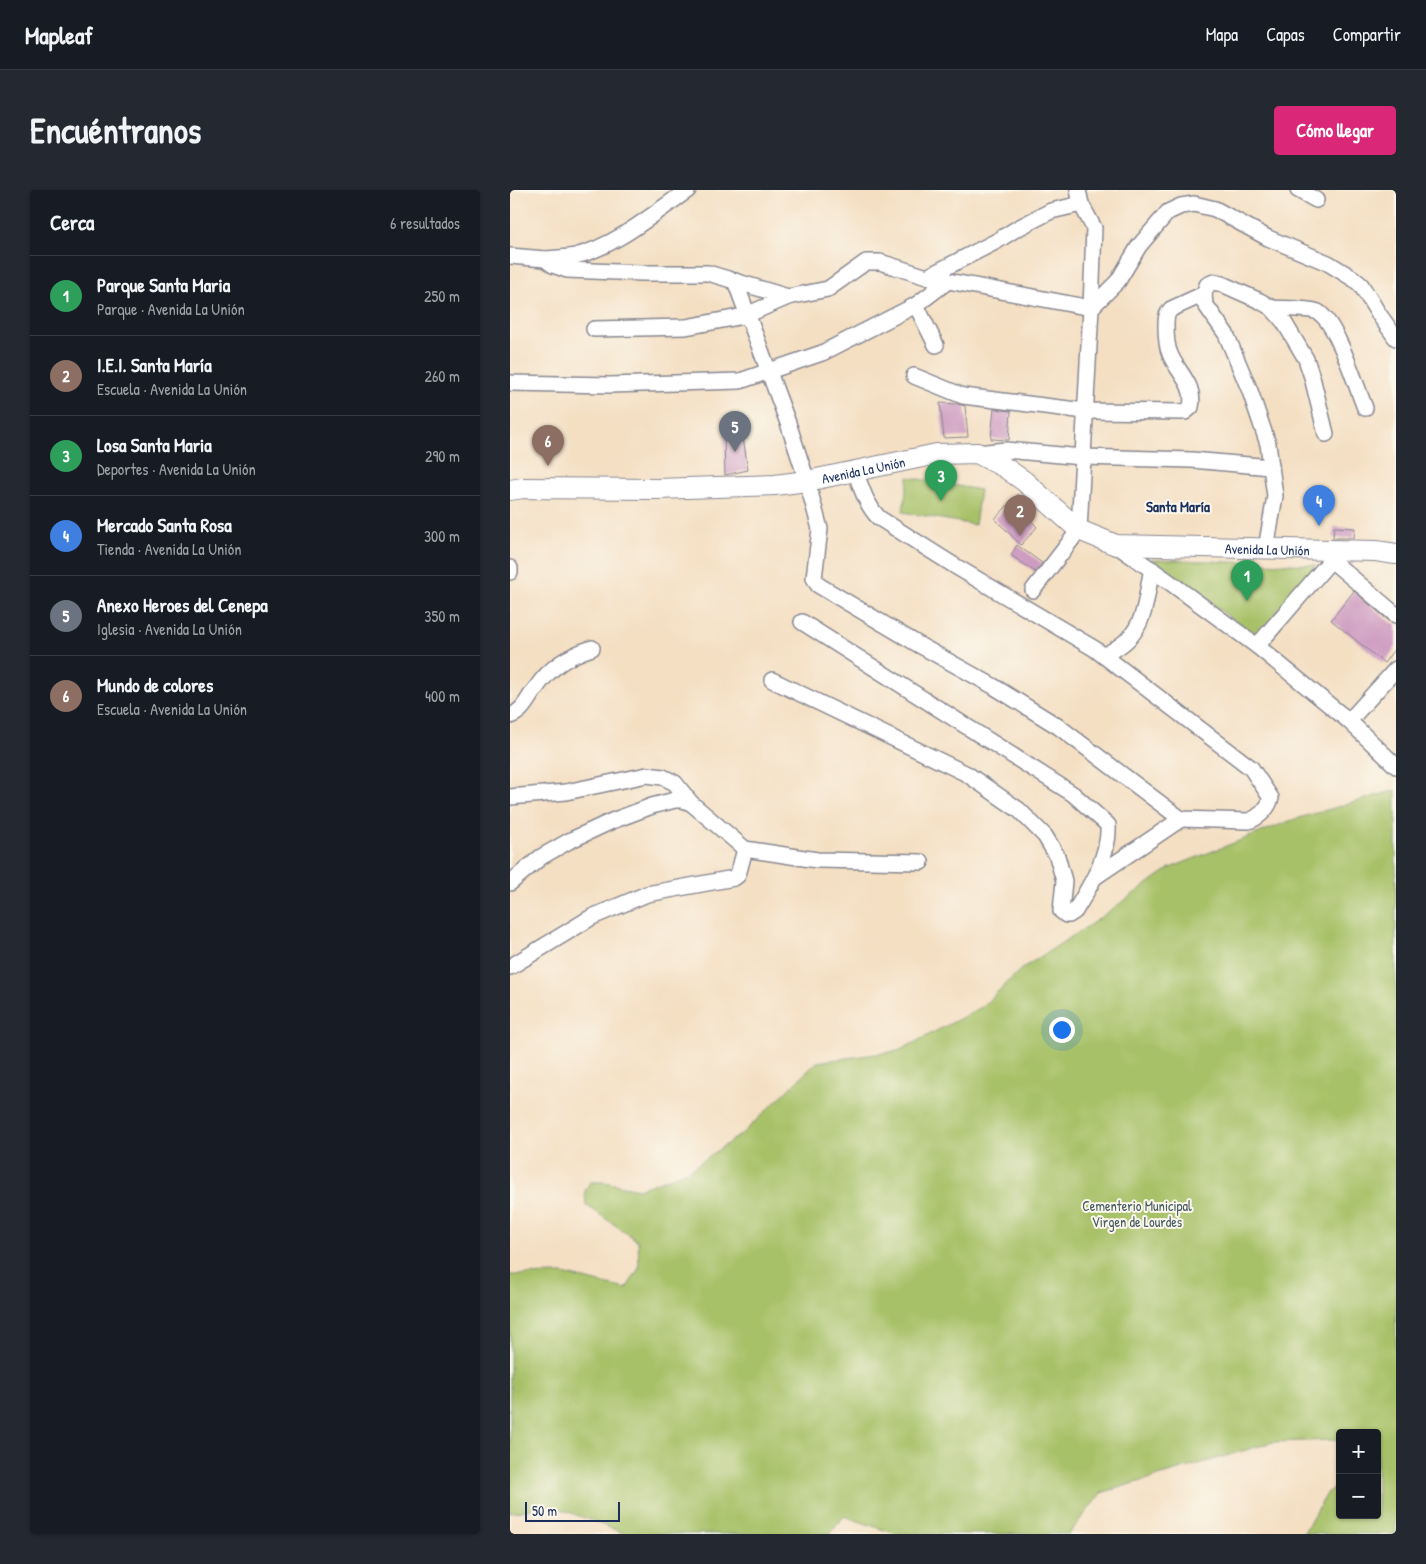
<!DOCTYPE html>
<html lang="es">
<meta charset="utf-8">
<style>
body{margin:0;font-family:"Patrick Hand",sans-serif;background:#242831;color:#f1f3f6}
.controls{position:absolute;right:15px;bottom:15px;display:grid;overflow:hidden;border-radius:5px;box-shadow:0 1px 4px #0004}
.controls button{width:45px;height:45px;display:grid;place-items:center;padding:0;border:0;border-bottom:1px solid #363941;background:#171b24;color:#f1f3f6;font:25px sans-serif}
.scale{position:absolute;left:15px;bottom:12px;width:95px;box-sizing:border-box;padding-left:5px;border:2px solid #1b2f5e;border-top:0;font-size:14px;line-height:18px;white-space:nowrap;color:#1b2f5e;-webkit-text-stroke:4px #fbf7ec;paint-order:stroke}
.you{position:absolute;left:551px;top:839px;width:18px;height:18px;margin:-12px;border:4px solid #fff;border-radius:50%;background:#1a73e8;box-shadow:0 0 0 8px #1a73e833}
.badge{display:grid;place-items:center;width:32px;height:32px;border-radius:50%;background:#db2777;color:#fff;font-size:16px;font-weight:700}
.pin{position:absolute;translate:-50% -41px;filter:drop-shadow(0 1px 2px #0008)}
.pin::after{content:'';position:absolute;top:26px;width:18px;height:15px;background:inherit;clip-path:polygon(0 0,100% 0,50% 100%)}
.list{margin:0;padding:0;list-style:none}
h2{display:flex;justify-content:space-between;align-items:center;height:65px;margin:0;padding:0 20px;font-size:21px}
h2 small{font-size:16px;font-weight:400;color:#9ea1a6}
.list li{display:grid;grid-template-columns:32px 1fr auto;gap:15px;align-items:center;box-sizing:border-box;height:80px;padding:0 20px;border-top:1px solid #363941}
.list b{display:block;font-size:19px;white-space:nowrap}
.list p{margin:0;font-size:16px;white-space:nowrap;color:#9ea1a6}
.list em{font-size:16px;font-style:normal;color:#9ea1a6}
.map{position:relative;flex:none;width:886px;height:1344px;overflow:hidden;border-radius:5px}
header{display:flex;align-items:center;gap:30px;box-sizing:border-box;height:70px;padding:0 25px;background:#171b24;border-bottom:1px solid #363941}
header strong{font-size:24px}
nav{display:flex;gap:28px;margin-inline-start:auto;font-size:18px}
.intro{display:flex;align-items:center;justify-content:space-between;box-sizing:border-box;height:120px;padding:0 30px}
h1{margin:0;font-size:35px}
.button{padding:12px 22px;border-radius:5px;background:#db2777;color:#fff;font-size:18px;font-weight:700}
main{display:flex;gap:30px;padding:0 30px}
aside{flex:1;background:#171b24;border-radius:5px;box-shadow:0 1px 4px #0004}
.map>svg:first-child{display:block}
.green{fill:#a7c168;stroke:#617863}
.building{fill:#ce9bc1}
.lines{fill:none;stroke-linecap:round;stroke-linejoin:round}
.street-casing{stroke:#888790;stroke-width:18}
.secondary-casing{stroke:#888790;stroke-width:22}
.street{stroke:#fff;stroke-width:15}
.secondary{stroke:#fff;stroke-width:20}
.labels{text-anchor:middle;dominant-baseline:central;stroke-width:4;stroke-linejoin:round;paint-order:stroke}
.street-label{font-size:14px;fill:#1b2f5e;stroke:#fbf7ec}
.park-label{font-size:14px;fill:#455b61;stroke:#fbf7ec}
.neighbourhood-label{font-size:15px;font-weight:bold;fill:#1b2f5e;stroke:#fbf7ec}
</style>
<header>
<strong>Mapleaf</strong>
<nav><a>Mapa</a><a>Capas</a><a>Compartir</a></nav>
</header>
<div class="intro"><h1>Encuéntranos</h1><a class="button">Cómo llegar</a></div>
<main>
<aside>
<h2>Cerca<small>6 resultados</small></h2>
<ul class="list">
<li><span class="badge" style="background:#2e9e5b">1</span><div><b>Parque Santa Maria</b><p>Parque · Avenida La Unión</p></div><em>250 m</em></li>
<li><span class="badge" style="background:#8d6e63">2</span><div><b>I.E.I. Santa María</b><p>Escuela · Avenida La Unión</p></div><em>260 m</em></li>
<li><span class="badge" style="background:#2e9e5b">3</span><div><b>Losa Santa Maria</b><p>Deportes · Avenida La Unión</p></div><em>290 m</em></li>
<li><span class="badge" style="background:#3f7fe0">4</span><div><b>Mercado Santa Rosa</b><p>Tienda · Avenida La Unión</p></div><em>300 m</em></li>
<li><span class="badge" style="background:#6b7280">5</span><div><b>Anexo Heroes del Cenepa</b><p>Iglesia · Avenida La Unión</p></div><em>350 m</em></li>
<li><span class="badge" style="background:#8d6e63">6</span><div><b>Mundo de colores</b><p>Escuela · Avenida La Unión</p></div><em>400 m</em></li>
</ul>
</aside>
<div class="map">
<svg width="886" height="1344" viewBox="0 0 886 1344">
<rect width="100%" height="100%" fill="#fbf7ec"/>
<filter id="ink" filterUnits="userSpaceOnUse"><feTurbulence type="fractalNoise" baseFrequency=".02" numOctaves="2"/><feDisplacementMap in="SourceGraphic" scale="10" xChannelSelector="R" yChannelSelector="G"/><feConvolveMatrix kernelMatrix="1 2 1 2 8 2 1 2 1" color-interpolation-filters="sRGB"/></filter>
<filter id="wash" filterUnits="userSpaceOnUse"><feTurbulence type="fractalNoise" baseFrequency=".0096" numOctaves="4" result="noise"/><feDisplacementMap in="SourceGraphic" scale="20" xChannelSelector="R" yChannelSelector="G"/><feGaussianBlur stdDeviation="1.12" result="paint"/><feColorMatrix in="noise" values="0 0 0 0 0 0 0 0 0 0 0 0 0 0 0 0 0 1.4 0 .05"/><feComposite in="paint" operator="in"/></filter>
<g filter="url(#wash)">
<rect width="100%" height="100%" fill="#f4dfc3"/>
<g class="green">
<path d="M 398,287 L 470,300 L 465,335 L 393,322 Z"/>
<path d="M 641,369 L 806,375 L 746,447 Z"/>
<path d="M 886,600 L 886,1344 L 793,1344 L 818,1302 L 830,1295 L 830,1325 L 867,1325 L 867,1243 L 830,1243 L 830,1255 L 826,1250 L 763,1252 L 591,1303 L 559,1344 L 386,1344 L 334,1326 L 320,1344 L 116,1344 L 41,1315 L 0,1323 L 0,1085 L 53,1084 L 116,1099 L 129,1078 L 128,1051 L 76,1015 L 75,1001 L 80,992 L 94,992 L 129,999 L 178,981 L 234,942 L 307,872 L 388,861 L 472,817 L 510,780 L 581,734 L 660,678 L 782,630 Z"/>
</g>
<g id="blocks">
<g class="building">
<path d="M 430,213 L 447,214 L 455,216 L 458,247 L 434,248 Z"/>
<path d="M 484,219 L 501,221 L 499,250 L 481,249 Z"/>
<path d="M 232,241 L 238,280 L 215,285 L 214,245 Z"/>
<path d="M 508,304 L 527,321 L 519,328 L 527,337 L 511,355 L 485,329 Z"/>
<path d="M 824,337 L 845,338 L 844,348 L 823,348 Z"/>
<path d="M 507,355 L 532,373 L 525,382 L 501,365 Z"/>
<path d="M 844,401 L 880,432 L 886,434 L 886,457 L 874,473 L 821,430 Z"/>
</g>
</g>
</g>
<g filter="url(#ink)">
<use href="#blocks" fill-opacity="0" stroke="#888790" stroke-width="1"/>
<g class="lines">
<g class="street-casing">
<g id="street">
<path d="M 788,0 L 806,10"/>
<path d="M 0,66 L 35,69 L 43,75 L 57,80 L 132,83 L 198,83 L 278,107 L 318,99 L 356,72 L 370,72 L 417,87 L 581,118 L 608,91 L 629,56 L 658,22 L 671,16 L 684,14 L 705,19 L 758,48 L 818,73 L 844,89 L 851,95 L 868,123 L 886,148"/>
<path d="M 35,69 C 45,68 56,68 65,66 C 105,57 144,23 178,0"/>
<path d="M 417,87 L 487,51 L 506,39 L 541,21 L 571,14"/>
<path d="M 225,91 L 278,233 L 297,291 L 310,339 L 304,388 L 308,395 L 411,456 L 483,496 L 549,537 L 671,629 L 739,631 C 749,627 758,619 761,608 L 741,578 L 585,459 L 445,376 L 369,328 C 356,315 352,299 345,281"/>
<path d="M 406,115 L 426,155"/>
<path d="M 762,118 C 771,119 800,118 808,122 C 827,133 846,196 855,218"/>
<path d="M 84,139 L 176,137 L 234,126 L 278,107"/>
<path d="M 404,186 L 453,206 L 575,221 L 675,222 L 681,217 C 686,195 667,182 660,164 C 656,155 656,145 656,137 C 656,129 656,124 661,119 L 694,104"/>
<path d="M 0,193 L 100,195 L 230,191 L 312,163 L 406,115 L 438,91"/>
<path d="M 467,263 L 496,260 L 572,267 L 682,270 L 761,277"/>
<path d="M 606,355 L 658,391 L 747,456 L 839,531 L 886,576"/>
<path d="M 756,359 L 765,306 L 758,254 L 740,201 L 716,144 L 695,114 L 694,104 L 697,95 L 704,92 L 712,94 L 750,111 L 762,118 L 774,132 L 796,169 L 802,187 L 816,244"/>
<path d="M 816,361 L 821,370 L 886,425"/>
<path d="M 0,378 L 0,382"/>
<path d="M 523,400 L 569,340 L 581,118 L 584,38 L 571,14 L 568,0"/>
<path d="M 747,456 L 821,370"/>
<path d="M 594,466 C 602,461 611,456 617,450 C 637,431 636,404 642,379"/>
<path d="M 262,490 L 457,584 L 509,620 L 535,646 L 547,666 L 554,691 L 551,721 L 556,725 L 559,725 L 565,721 C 580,696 600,665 598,635 L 563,604 L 292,432"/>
<path d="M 0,526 C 14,521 17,509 26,498 C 40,477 58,466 82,458"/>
<path d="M 839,531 L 886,479"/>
<path d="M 0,607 L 56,602 L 137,585 L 153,587 L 165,593 L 181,613 L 235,659 L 307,670 L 411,672"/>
<path d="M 585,687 L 671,629"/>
<path d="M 0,693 L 31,667 L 59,651 L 102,631 L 142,616 L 165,610 L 173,610 L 181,613"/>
<path d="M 0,777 L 82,727 L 137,704 L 224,688 L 228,685 L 235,659"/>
</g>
</g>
<g class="secondary-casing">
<g id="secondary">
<path id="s1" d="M 0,300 L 13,298 L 147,299 L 265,295 L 297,291 L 427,264 L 467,263 L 494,277 L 514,291 L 569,340 L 606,355 L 866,361 L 886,364"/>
</g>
</g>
<use href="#street" class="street"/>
<use href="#secondary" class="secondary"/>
</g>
</g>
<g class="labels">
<g class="street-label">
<text stroke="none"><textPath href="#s1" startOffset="355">Avenida La Unión</textPath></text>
<text stroke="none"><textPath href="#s1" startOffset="790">Avenida La Unión</textPath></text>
</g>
<g class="park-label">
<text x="627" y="1015">Cementerio Municipal<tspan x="627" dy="16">Virgen de Lourdes</tspan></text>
</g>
<g class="neighbourhood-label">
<text x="668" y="316">Santa María</text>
</g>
</g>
</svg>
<div class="controls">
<button>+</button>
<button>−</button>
</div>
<div class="scale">50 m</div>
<div class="you"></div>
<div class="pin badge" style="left:737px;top:411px;background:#2e9e5b">1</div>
<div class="pin badge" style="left:510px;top:346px;background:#8d6e63">2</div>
<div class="pin badge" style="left:431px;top:311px;background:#2e9e5b">3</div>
<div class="pin badge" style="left:809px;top:336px;background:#3f7fe0">4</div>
<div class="pin badge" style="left:225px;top:262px;background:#6b7280">5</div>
<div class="pin badge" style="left:38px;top:276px;background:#8d6e63">6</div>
</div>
</main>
